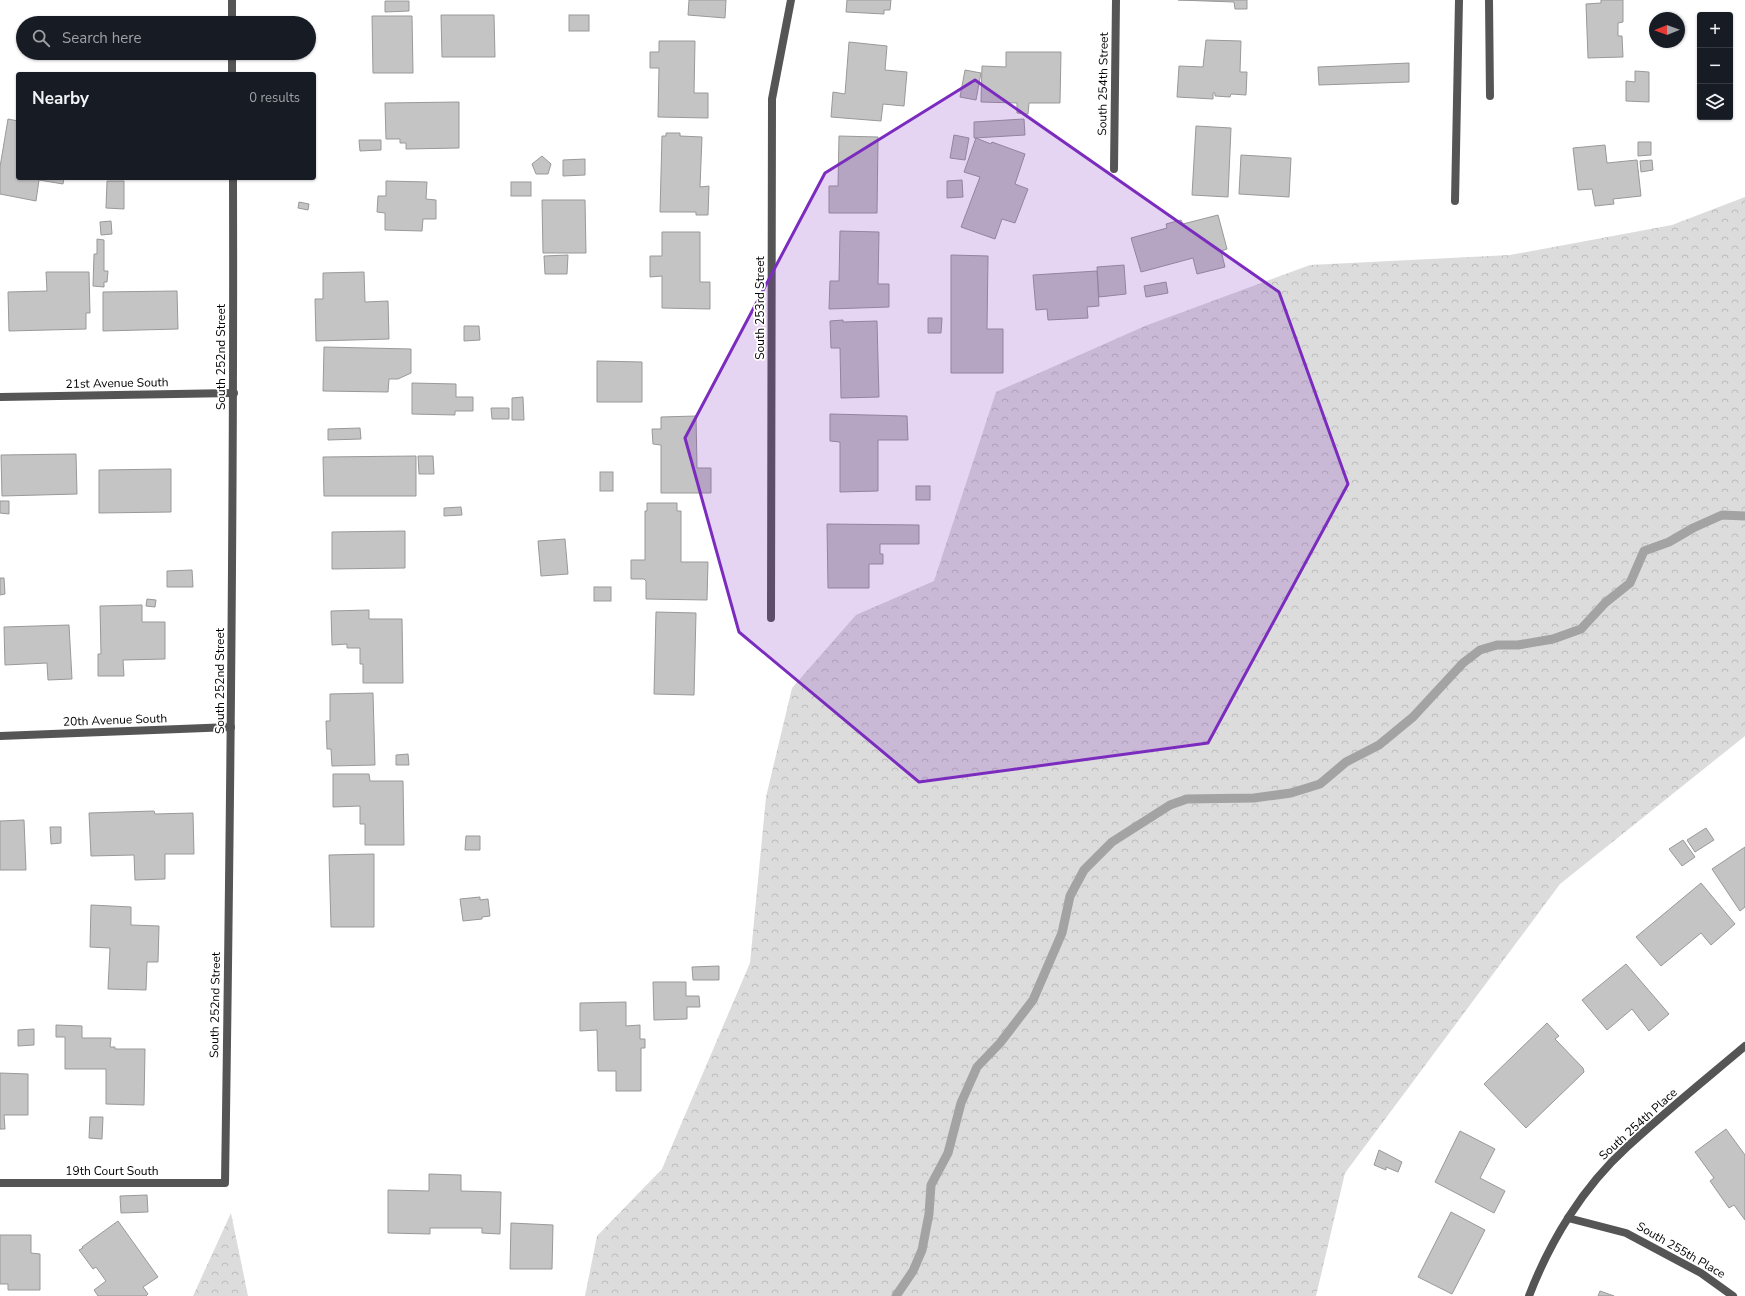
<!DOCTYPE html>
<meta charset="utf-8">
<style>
body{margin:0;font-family:"Nunito Sans",sans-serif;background:#20242c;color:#f1f3f6}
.controls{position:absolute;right:12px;top:12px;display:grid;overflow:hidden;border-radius:4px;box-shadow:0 1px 3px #0004}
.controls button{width:36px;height:36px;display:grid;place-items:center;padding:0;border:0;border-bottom:1px solid #363941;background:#171b24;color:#f1f3f6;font:20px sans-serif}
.compass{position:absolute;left:1649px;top:12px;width:36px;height:36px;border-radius:50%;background:#171b24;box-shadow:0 1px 3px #0004;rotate:269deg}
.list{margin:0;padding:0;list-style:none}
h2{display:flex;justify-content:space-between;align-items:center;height:52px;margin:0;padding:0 16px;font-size:17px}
h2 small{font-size:13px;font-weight:400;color:#9ea1a6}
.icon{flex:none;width:22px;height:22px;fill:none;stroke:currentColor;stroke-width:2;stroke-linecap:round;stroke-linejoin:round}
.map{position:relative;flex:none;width:1745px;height:1296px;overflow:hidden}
.search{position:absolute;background:#171b24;box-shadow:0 1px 3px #0004;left:16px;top:16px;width:300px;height:44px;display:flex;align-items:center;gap:10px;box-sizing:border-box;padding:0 14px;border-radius:22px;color:#9ea1a6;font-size:15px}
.panel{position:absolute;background:#171b24;box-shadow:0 1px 3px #0004;left:16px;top:72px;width:300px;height:108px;border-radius:4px}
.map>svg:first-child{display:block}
.forest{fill:url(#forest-crowns)}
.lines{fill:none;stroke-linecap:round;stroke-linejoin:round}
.stream{stroke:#a3a3a3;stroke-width:9}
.building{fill:#c4c4c4;stroke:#999}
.service{stroke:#555;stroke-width:8}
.minor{stroke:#555;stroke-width:8}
.marked{fill:#7b2cbf;fill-opacity:0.2;stroke:#7b2cbf;stroke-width:3;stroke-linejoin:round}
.labels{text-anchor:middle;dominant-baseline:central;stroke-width:3.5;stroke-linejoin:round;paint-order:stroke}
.street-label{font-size:12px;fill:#000;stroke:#fff}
</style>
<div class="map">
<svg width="1745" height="1296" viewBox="0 0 1745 1296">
<defs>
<pattern id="forest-crowns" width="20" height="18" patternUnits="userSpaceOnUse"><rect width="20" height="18" fill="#dcdcdc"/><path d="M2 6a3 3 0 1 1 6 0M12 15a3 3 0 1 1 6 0" fill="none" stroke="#bbb"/></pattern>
</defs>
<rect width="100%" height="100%" fill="#fff"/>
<g class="forest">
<path d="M 1745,197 L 1745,736 L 1560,884 L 1345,1173 L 1316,1296 L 585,1296 L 597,1236 L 662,1169 L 750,963 L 766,797 L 792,688 L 856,615 L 934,581 L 996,392 L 1145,326 L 1310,265 L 1510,255 L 1672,225 Z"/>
<path d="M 231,1213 L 248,1296 L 193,1296 Z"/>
</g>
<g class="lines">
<path class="stream" d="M 896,1296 L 913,1271 L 922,1250 L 929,1214 L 931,1185 L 948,1153 L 961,1103 L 977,1067 L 1000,1043 L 1033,1000 L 1062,933 L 1070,896 L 1084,870 L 1112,842 L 1170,805 L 1187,799 L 1254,798 L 1291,793 L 1320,784 L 1346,762 L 1379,745 L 1413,717 L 1463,663 L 1480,650 L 1497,645 L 1518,645 L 1553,639 L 1581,629 L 1605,603 L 1630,583 L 1644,551 L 1669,542 L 1693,528 L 1722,515 L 1745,516"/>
</g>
<g class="building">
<path d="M 689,0 L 726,0 L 725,18 L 688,15 Z"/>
<path d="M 847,0 L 891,0 L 890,10 L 884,10 L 884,14 L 846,12 Z"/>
<path d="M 1178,0 L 1247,0 L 1247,9 L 1235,9 L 1234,2 Z"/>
<path d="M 1601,0 L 1623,0 L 1623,22 L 1618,23 L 1618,36 L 1622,36 L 1623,57 L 1588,58 L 1586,4 L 1601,3 Z"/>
<path d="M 385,1 L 409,1 L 409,11 L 385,12 Z"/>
<path d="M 441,15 L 494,15 L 495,57 L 442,57 Z"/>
<rect x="569" y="15" width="20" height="16"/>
<path d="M 372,16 L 412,16 L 413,73 L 373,73 Z"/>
<path d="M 1206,40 L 1241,41 L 1240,72 L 1247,72 L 1246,95 L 1231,94 L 1230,97 L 1215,96 L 1215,93 L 1213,93 L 1213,99 L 1177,97 L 1179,66 L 1203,67 Z"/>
<path d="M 659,41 L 695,41 L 694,93 L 708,93 L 708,118 L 658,117 L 659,68 L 650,68 L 650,52 L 659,52 Z"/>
<path d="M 849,42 L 887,46 L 885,70 L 907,72 L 904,106 L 883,104 L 881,121 L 831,117 L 833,92 L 845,94 Z"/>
<path d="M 1006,52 L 1061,52 L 1060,103 L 1029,103 L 1028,114 L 1017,113 L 1017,103 L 981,102 L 982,66 L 1006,67 Z"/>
<path d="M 1409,63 L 1409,82 L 1319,85 L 1318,67 Z"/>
<path d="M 965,70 L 981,73 L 976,100 L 960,97 Z"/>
<path d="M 1635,71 L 1649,72 L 1649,102 L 1626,101 L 1626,81 L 1635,82 Z"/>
<path d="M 459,102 L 459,148 L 406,149 L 406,143 L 400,143 L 400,139 L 386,139 L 385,103 Z"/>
<path d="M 8,119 L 18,121 L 18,178 L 64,178 L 63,184 L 39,180 L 36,201 L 0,194 L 0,167 Z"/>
<path d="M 1024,119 L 1025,135 L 974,138 L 974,122 Z"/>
<path d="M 1196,126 L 1231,128 L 1228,197 L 1192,195 Z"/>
<path d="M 666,133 L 680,133 L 680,136 L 702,137 L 700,187 L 709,186 L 708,215 L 696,215 L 696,212 L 660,212 L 662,136 L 666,136 Z"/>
<path d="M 954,135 L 969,138 L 965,160 L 950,158 Z"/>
<path d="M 839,136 L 878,137 L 877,213 L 829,213 L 829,186 L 838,186 Z"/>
<path d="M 976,138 L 991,144 L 992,142 L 1025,154 L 1015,184 L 1028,189 L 1015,223 L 1002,219 L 995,239 L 961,227 L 980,177 L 964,172 Z"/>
<path d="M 359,140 L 381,140 L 381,150 L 360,151 Z"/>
<path d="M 1638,142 L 1651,142 L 1651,155 L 1638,156 Z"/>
<path d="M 1605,145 L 1607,163 L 1637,160 L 1641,196 L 1613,199 L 1614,204 L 1595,206 L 1592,189 L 1578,190 L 1573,148 Z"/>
<path d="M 1241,155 L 1291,158 L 1289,197 L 1239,194 Z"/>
<path d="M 542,156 L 551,164 L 548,174 L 536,174 L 532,164 Z"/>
<path d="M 585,159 L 585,175 L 563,176 L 563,160 Z"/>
<path d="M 1652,160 L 1653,170 L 1641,172 L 1640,161 Z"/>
<path d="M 962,180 L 963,197 L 947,198 L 947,181 Z"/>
<path d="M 107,181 L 124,181 L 124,209 L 106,208 Z"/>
<path d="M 386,181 L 427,182 L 426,199 L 436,200 L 436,219 L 423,219 L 422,231 L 385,230 L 385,213 L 377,212 L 378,196 L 386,196 Z"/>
<rect x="511" y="182" width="20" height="14"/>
<path d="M 542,200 L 585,200 L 586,253 L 543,253 Z"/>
<path d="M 299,202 L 309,204 L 308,210 L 298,208 Z"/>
<path d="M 1218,215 L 1227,249 L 1221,251 L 1225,267 L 1197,274 L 1193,258 L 1141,272 L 1131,238 L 1167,228 L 1166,224 L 1181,220 L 1183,224 Z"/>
<path d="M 111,221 L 112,234 L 101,235 L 100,222 Z"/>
<path d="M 840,231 L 879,232 L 878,284 L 889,284 L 889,307 L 829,309 L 830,281 L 839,281 Z"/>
<path d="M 662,232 L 700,232 L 700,282 L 710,282 L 710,309 L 662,308 L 662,276 L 650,277 L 650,256 L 662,256 Z"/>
<path d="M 97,239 L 104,240 L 104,271 L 108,271 L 107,282 L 104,282 L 104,287 L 93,286 L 94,254 L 97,254 Z"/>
<path d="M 568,255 L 567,274 L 545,274 L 544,256 Z"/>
<path d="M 951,255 L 988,256 L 987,329 L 1003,329 L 1003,373 L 951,373 Z"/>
<path d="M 1124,265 L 1126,294 L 1099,297 L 1097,267 Z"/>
<path d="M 1097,271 L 1099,306 L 1087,307 L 1088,318 L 1048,320 L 1047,309 L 1036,310 L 1033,275 Z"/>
<path d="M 46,272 L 89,272 L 90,313 L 86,313 L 86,329 L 9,331 L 8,292 L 47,291 Z"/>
<path d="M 364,272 L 365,302 L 388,301 L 389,339 L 316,341 L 315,299 L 323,299 L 323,273 Z"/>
<path d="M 1166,282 L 1168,293 L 1146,297 L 1144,286 Z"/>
<path d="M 177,291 L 178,329 L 103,331 L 103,292 Z"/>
<path d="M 928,318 L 942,318 L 941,333 L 928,333 Z"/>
<path d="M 843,320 L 843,322 L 877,321 L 879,397 L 841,398 L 840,348 L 831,348 L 830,321 Z"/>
<path d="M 464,326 L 479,326 L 480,340 L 464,341 Z"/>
<path d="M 324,347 L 411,349 L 411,373 L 398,379 L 389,379 L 388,392 L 323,391 Z"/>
<path d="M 597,361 L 642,362 L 642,402 L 597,402 Z"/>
<path d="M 412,383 L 456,384 L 456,397 L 473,397 L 473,411 L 455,411 L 455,415 L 412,414 Z"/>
<path d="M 523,397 L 524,420 L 512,420 L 512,398 Z"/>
<path d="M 491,408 L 509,408 L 509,419 L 492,419 Z"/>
<path d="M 830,414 L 907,416 L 908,440 L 878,440 L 878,491 L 840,492 L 840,442 L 830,441 Z"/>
<path d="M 696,416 L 697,468 L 711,468 L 711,493 L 661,493 L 661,445 L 653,444 L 652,429 L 661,429 L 661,417 Z"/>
<path d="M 360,428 L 361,439 L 328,440 L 328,429 Z"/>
<path d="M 76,454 L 77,494 L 2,496 L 1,455 Z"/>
<path d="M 416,456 L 416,496 L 324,496 L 323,457 Z"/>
<path d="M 418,456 L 433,456 L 434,474 L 419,474 Z"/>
<path d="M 171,469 L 171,512 L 99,513 L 99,470 Z"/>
<rect x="600" y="472" width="13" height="19"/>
<rect x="916" y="486" width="14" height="14"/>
<path d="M 0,501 L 9,501 L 9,514 L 0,513 Z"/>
<path d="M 647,503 L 677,503 L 677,511 L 681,511 L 681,562 L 708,562 L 707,600 L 646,599 L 646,581 L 644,579 L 631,579 L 631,560 L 645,560 L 645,511 L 647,511 Z"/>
<path d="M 461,507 L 462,515 L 444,516 L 444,508 Z"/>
<path d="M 827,524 L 919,525 L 919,544 L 880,544 L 880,554 L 883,554 L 883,564 L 869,564 L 869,588 L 828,588 Z"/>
<path d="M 405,531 L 405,568 L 332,569 L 332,532 Z"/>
<path d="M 565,539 L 568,574 L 541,576 L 538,541 Z"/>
<path d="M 192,570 L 193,587 L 167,587 L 167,571 Z"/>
<path d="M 0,578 L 4,578 L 5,594 L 0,595 Z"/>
<rect x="594" y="587" width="17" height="14"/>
<path d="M 147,599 L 156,600 L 155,607 L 146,606 Z"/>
<path d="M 142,605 L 142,622 L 165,622 L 165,659 L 123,660 L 124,676 L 98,676 L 98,654 L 101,654 L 100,606 Z"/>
<path d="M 369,610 L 369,619 L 402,619 L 403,683 L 363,683 L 363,664 L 360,664 L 360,648 L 347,648 L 347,644 L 332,645 L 331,611 Z"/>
<path d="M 656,612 L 696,613 L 694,695 L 654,694 Z"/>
<path d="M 69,625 L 72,679 L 48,680 L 47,663 L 5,665 L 4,627 Z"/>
<path d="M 373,693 L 375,765 L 332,766 L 331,749 L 327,749 L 326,721 L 330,721 L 330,694 Z"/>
<path d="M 408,754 L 409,765 L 396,765 L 396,755 Z"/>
<path d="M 333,774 L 369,774 L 370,781 L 403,781 L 404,845 L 365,845 L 365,824 L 360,824 L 360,806 L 333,807 Z"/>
<path d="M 154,811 L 155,814 L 193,813 L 194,854 L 165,854 L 165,879 L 135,880 L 134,855 L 91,856 L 89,813 Z"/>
<path d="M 24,820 L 26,870 L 0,870 L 0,821 Z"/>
<path d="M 50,827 L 61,827 L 61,843 L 51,844 Z"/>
<path d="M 1706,828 L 1714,840 L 1695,852 L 1687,840 Z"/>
<path d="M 466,836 L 480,836 L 480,850 L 465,850 Z"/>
<path d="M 1683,840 L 1695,857 L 1682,866 L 1669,849 Z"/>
<path d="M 1745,847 L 1745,907 L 1740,911 L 1712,869 Z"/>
<path d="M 374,854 L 374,927 L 331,927 L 329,855 Z"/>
<path d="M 1701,883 L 1735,924 L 1711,945 L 1701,933 L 1661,966 L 1636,937 Z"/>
<path d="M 480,897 L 480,900 L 488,899 L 490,916 L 482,917 L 482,919 L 463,921 L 460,899 Z"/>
<path d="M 91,905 L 131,907 L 131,925 L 159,926 L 158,962 L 147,962 L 146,990 L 108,989 L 110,948 L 90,947 Z"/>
<path d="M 1626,964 L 1669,1014 L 1649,1031 L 1632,1009 L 1607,1030 L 1582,1000 Z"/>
<path d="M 719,966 L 719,980 L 693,980 L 692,967 Z"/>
<path d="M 653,982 L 686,982 L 686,996 L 699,996 L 700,1007 L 687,1007 L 687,1019 L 654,1020 Z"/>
<path d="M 626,1002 L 626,1026 L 640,1025 L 640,1039 L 645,1039 L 645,1048 L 641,1048 L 641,1091 L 616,1091 L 616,1071 L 598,1071 L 597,1030 L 580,1031 L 580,1003 Z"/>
<path d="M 1547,1023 L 1559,1036 L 1555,1039 L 1583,1068 L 1584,1072 L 1526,1128 L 1484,1084 Z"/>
<path d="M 56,1025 L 82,1026 L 82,1038 L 111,1038 L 110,1047 L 115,1047 L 115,1049 L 145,1049 L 144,1105 L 106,1104 L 106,1069 L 65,1069 L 65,1037 L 56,1037 Z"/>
<path d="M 34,1029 L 34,1045 L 18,1046 L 18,1030 Z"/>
<path d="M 0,1073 L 28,1074 L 28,1115 L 4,1115 L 5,1129 L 0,1129 Z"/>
<path d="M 90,1117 L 103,1117 L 102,1139 L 89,1138 Z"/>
<path d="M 1726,1129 L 1745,1155 L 1745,1220 L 1734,1205 L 1729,1208 L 1710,1181 L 1714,1178 L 1695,1152 Z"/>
<path d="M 1460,1131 L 1495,1149 L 1480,1178 L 1505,1191 L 1494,1213 L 1435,1182 Z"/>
<path d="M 1379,1150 L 1402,1162 L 1398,1172 L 1386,1167 L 1386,1170 L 1374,1165 Z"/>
<path d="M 429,1174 L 461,1175 L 461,1191 L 501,1192 L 500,1234 L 482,1233 L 482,1228 L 430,1228 L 430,1234 L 388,1233 L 388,1190 L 429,1191 Z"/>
<path d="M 147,1195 L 148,1212 L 121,1213 L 120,1196 Z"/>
<path d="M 1451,1212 L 1485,1230 L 1452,1294 L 1418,1277 Z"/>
<path d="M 118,1221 L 158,1277 L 143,1287 L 148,1294 L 146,1296 L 98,1296 L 94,1290 L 106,1281 L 96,1267 L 93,1269 L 79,1250 L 83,1248 L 82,1247 Z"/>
<path d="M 511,1223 L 553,1225 L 552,1269 L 510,1269 Z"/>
<path d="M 0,1235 L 31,1235 L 31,1253 L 40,1254 L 40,1290 L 8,1290 L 8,1284 L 0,1284 Z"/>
<path d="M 1600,1291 L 1614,1296 L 1598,1296 Z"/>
</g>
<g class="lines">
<path class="service" d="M 1455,201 L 1459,0"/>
<g class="minor">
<path d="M 1489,0 L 1490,96"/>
<path d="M 232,23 L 232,0"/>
<path d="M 232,53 L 232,74"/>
<path d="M 1114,169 L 1116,0"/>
<path d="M 0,397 L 234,393"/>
<path d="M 771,618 L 772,99 L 791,0"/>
<path d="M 0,736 L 231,727"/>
<path d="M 0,1183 L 225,1183 C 230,848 234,513 233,178"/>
<path d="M 1568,1218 L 1626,1233 L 1701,1273 L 1733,1296"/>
<path d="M 1529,1296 C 1550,1241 1583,1187 1627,1147 C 1665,1112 1706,1079 1745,1046"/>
</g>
</g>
<path class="marked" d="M 975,80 L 1279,292 L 1348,484 L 1208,743 L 919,782 L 739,632 L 685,438 L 825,173 Z"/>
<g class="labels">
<g class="street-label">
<text transform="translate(1103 84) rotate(-89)">South 254th Street</text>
<text transform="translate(760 308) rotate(-90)">South 253rd Street</text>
<text transform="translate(221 357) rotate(-90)">South 252nd Street</text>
<text transform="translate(117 383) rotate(-1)">21st Avenue South</text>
<text transform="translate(220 681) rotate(-90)">South 252nd Street</text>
<text transform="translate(115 720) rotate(-2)">20th Avenue South</text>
<text transform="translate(215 1005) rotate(-89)">South 252nd Street</text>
<text transform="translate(1638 1124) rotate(-42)">South 254th Place</text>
<text x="112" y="1171">19th Court South</text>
<text transform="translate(1681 1250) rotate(30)">South 255th Place</text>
</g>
</g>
</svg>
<div class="controls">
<button>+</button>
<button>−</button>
<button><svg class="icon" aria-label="layers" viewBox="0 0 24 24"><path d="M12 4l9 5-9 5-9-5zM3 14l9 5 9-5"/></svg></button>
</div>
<svg class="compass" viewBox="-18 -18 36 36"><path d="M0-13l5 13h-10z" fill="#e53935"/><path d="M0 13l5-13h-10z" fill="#9ea1a6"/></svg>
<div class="search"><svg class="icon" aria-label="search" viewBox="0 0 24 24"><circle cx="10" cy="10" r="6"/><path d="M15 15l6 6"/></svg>Search here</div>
<section class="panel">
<h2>Nearby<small>0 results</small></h2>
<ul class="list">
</ul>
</section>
</div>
